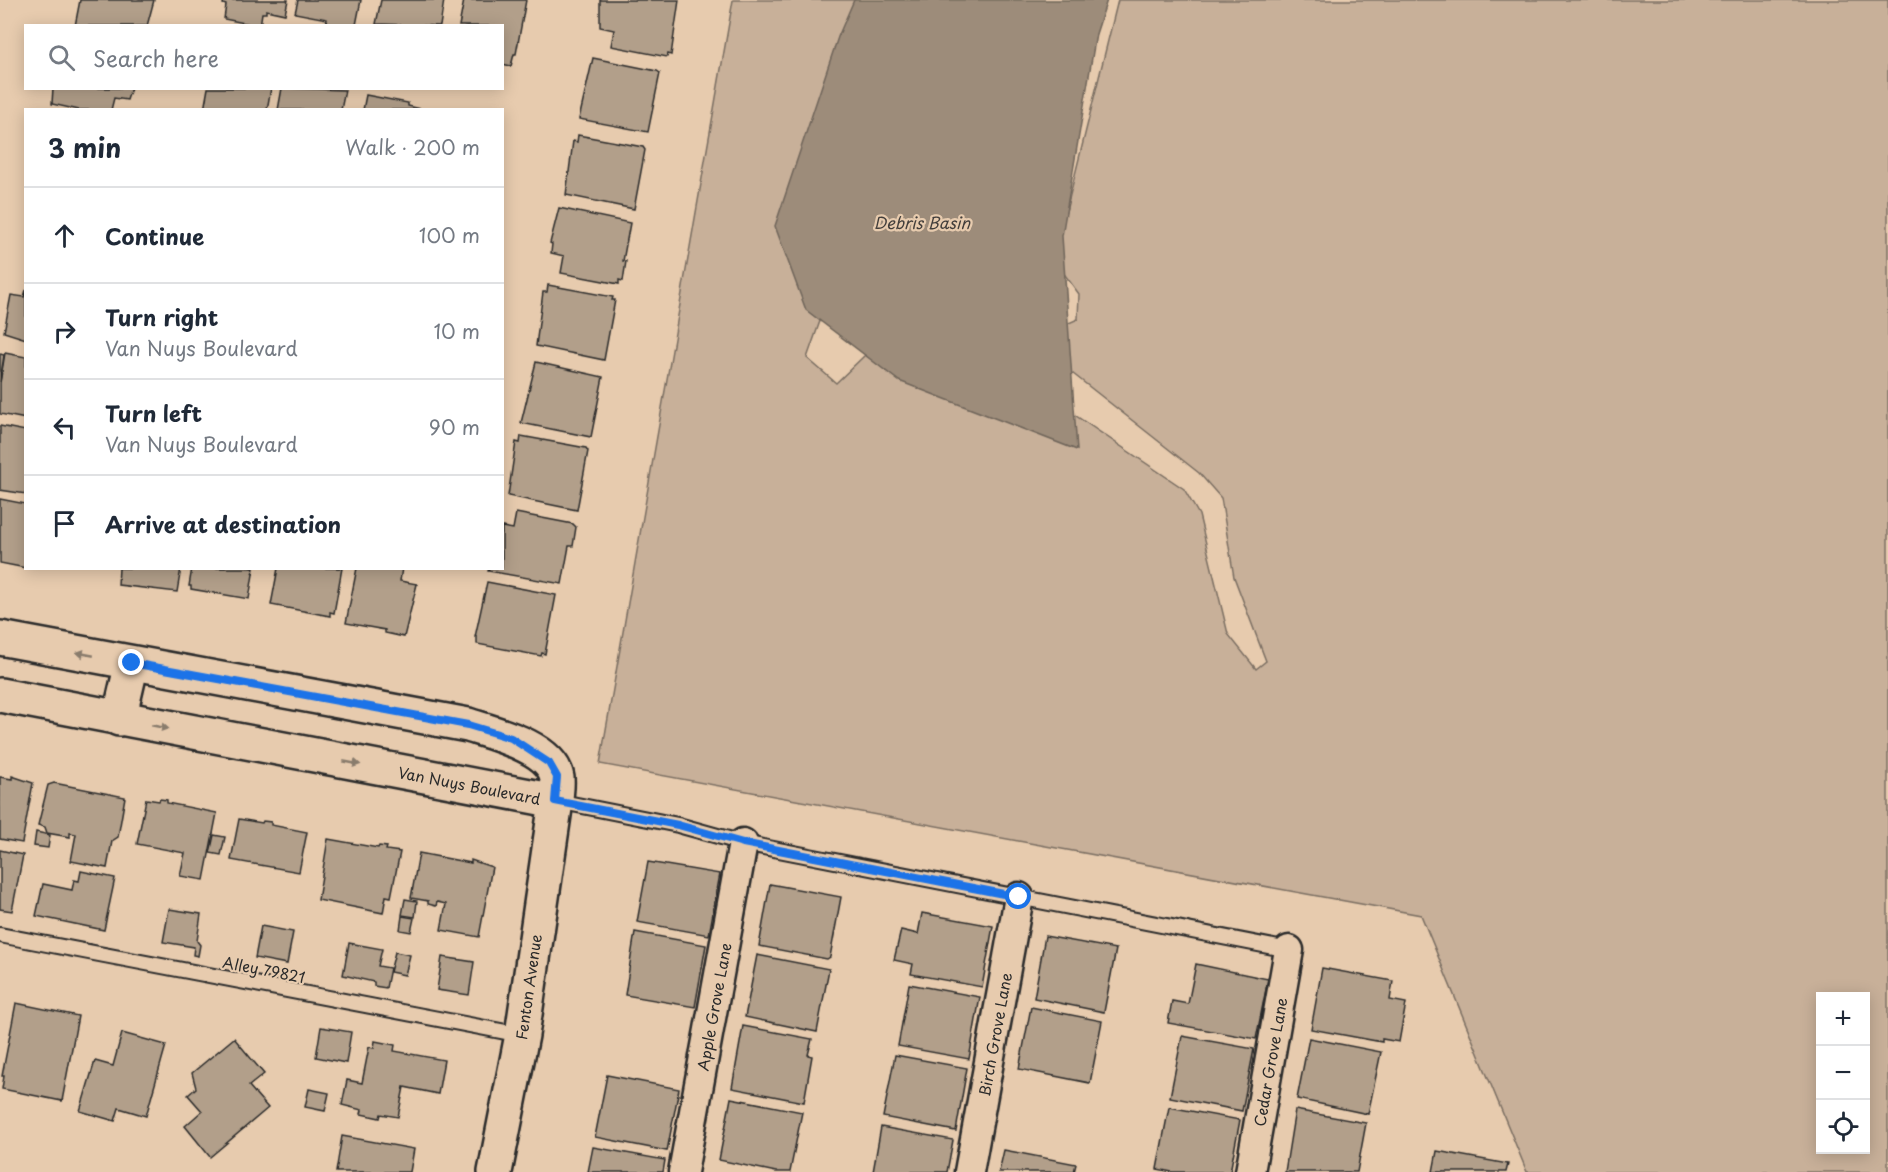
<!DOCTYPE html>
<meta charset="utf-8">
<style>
body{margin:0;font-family:"Playpen Sans",sans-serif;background:#f6f6f7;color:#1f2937}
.controls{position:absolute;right:18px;bottom:18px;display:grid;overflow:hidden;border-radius:0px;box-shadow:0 3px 15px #0003}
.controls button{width:54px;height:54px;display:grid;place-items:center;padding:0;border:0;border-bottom:2px solid #e0e1e3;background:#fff;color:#1f2937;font:30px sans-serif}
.stop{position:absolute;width:18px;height:18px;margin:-14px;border:4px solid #1a73e8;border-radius:50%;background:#fff}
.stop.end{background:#1a73e8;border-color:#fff;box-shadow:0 2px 6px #0008}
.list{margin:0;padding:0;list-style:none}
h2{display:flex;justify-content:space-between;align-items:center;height:78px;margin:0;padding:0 24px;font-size:26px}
h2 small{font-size:20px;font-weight:400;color:#747a83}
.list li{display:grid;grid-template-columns:39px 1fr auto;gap:18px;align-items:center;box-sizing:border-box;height:96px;padding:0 24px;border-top:2px solid #e0e1e3}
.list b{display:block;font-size:22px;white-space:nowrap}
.list p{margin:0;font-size:20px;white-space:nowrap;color:#747a83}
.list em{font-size:20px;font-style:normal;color:#747a83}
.icon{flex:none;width:33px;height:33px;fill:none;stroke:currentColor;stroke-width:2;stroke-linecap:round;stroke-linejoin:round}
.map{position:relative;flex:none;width:1888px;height:1172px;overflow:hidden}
.search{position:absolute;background:#fff;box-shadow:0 3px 15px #0003;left:24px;top:24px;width:480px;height:66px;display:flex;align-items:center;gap:15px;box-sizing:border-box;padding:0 21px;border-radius:0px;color:#747a83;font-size:22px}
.panel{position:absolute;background:#fff;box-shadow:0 3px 15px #0003;left:24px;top:108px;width:480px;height:462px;border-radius:0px}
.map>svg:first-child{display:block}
.green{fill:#c8b099;stroke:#7a6e62;stroke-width:1.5;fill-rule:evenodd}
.water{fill:#9d8c7a;stroke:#6f655a;stroke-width:1.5}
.building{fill:#b29f8a;stroke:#2b2b2b;stroke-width:1.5}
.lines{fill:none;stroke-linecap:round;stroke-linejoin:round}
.lane-casing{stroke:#2b2b2b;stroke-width:18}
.street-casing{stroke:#2b2b2b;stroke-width:33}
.secondary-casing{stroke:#2b2b2b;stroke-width:38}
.lane{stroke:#e7cbae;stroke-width:14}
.street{stroke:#e7cbae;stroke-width:28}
.secondary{stroke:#e7cbae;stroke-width:33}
.oneway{fill:#897b6c}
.route{stroke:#1a73e8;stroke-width:8}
.labels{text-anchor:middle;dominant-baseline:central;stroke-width:4.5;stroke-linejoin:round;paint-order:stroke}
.street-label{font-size:15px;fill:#2b2b2b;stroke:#e7cbae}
.water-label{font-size:16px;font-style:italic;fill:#423e3b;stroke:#e7cbae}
</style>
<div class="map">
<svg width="1888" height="1172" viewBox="0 0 1888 1172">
<rect width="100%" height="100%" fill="#e7cbae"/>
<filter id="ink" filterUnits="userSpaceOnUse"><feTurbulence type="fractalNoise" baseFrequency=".0167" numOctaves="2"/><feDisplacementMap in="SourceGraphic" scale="12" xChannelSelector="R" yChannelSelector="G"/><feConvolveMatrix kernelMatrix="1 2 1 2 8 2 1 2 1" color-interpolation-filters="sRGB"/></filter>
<g filter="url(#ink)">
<path class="green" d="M 733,0 L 855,0 L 832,287 L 807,358 L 836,383 L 915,307 L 1184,489 L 1199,515 L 1228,634 L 1256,669 L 1266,661 L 1234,577 L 1221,498 L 1199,473 L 1030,340 L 1078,319 L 1079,294 L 1054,260 L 1118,0 L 1888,0 L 1888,1172 L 1527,1172 L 1421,915 L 600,764 ZM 1820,996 L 1866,996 L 1866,1150 L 1820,1150 Z"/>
<path class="water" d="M 854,0 L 1107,0 L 1096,34 L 1062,236 L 1077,450 L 899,381 L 806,310 L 775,226 L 838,37 Z"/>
<g class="building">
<path d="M 80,0 L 154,0 L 147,26 L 75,26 Z"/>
<path d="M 224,0 L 288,0 L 285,14 L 266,10 L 266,13 L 262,13 L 260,26 L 224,19 L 226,5 L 223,4 Z"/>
<path d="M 298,0 L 361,0 L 356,25 L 326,26 L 327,19 L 295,13 Z"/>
<path d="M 381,0 L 444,0 L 440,26 L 376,24 Z"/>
<path d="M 464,0 L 526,0 L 516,54 L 514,54 L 511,66 L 502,64 L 502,26 L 459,26 Z"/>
<path d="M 600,0 L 679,0 L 671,55 L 668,54 L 667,57 L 611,46 L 614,30 L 600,27 Z"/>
<path d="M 593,58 L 657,71 L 660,73 L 648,132 L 579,119 Z"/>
<path d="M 53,88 L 131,88 L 127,100 L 114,98 L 111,110 L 79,110 L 52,104 Z"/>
<path d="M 208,88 L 271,88 L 267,110 L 204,110 Z"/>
<path d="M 282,88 L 345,90 L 341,110 L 278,110 Z"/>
<path d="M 366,95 L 408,103 L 408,106 L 425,110 L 363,110 Z"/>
<path d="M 578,135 L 643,147 L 645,150 L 634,209 L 566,195 L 573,141 L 577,142 Z"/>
<path d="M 559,208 L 630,223 L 623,261 L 626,261 L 623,281 L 619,280 L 619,284 L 561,273 L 564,256 L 551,253 L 552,244 L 550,243 Z"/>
<path d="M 548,285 L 613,297 L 612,300 L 615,300 L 604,360 L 536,346 L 543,292 L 547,292 Z"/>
<path d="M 26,290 L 26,339 L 4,332 L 11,295 L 24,297 Z"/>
<path d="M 5,353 L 26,357 L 26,419 L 0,414 L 0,383 Z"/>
<path d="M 0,354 L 4,355 L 0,382 Z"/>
<path d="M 536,362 L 603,377 L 591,437 L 521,423 Z"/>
<path d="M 0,426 L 26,431 L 26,494 L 0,490 Z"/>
<path d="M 521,436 L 586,448 L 588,451 L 577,510 L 508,496 L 516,442 L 520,443 Z"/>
<path d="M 0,499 L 26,504 L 26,568 L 0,563 Z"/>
<path d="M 516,513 L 573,524 L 576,527 L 573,546 L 569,546 L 562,584 L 488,571 L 489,568 L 502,568 L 502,527 L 513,529 Z"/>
<path d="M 119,568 L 181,568 L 177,592 L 118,585 Z"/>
<path d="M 192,568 L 254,568 L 249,599 L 191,589 L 191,586 L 189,586 Z"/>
<path d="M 278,568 L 342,568 L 334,613 L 330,612 L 330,616 L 271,605 Z"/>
<path d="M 357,568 L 402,568 L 400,581 L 417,584 L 404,637 L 385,633 L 385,630 L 346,623 Z"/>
<path d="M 487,582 L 556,595 L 545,654 L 542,653 L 541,656 L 477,644 L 477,637 L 475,637 Z"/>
<path d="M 12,776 L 33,783 L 22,843 L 0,839 L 0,777 L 12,779 Z"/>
<path d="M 54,783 L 125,797 L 118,837 L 112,841 L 107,868 L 71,861 L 76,834 L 70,833 L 70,837 L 47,833 L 45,827 L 38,825 L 48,785 Z"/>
<path d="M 146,799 L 159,801 L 160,799 L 167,800 L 167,803 L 217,813 L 204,880 L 180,876 L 185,853 L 137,844 Z"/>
<path d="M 239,819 L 262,823 L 263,821 L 271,822 L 271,825 L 307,832 L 299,872 L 231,860 Z"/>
<path d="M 36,832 L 50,835 L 48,848 L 34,846 Z"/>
<path d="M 214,835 L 225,837 L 221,855 L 210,853 Z"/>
<path d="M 328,839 L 378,848 L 379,846 L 387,847 L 386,850 L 400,852 L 391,897 L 386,896 L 383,913 L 318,900 Z"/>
<path d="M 0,850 L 23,855 L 12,911 L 0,909 Z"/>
<path d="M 419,853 L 471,863 L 471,860 L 492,867 L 479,937 L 441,930 L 446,904 L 437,902 L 436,906 L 428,904 L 428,901 L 411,898 Z"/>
<path d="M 648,862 L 720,874 L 709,935 L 637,922 Z"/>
<path d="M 81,871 L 115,878 L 104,930 L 36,916 L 43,884 L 72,890 L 74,880 L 79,881 Z"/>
<path d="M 770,884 L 841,897 L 830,957 L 827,959 L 759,946 Z"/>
<path d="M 405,899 L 417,901 L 415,917 L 402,915 Z"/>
<path d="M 169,909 L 201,914 L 197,941 L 200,945 L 198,956 L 193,955 L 194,947 L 163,942 Z"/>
<path d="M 922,913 L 993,926 L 982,987 L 911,974 L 913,964 L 894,960 L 901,930 L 918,934 Z"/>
<path d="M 402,916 L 414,918 L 411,932 L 400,930 Z"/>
<path d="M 261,926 L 293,932 L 287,964 L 255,958 Z"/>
<path d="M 635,932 L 706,945 L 695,1007 L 625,995 Z"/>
<path d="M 1045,936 L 1116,949 L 1104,1012 L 1034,998 Z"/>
<path d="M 349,943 L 382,949 L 378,966 L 390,968 L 386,988 L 374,986 L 374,982 L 343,975 Z"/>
<path d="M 395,952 L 410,955 L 405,975 L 390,972 Z"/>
<path d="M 757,955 L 829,969 L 817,1032 L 745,1017 Z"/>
<path d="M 442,957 L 474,962 L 469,995 L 437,990 Z"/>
<path d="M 1196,964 L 1268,979 L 1256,1039 L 1168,1023 L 1172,1001 L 1188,1004 Z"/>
<path d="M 1322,968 L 1393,981 L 1390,1000 L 1406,1003 L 1399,1042 L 1382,1039 L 1382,1042 L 1311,1029 Z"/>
<path d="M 909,984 L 980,997 L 969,1059 L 898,1046 Z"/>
<path d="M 16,1003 L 78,1016 L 62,1101 L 2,1089 L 4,1076 L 2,1076 Z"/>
<path d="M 1031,1007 L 1102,1021 L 1090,1083 L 1019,1069 Z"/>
<path d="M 743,1026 L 812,1039 L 808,1055 L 812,1056 L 804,1102 L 732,1088 Z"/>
<path d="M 321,1027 L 351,1032 L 346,1063 L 316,1057 Z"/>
<path d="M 122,1033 L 166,1045 L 146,1116 L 119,1108 L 115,1121 L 80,1111 L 95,1061 L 113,1066 Z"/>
<path d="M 1182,1036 L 1254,1049 L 1242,1111 L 1170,1097 Z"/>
<path d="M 234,1038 L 264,1074 L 249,1086 L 268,1108 L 210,1157 L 185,1126 L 202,1111 L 188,1095 L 196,1088 L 192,1073 Z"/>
<path d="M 1309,1038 L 1381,1052 L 1368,1114 L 1297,1099 Z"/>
<path d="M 375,1041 L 395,1045 L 394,1051 L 444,1060 L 438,1094 L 404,1087 L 398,1117 L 381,1114 L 380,1118 L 361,1114 L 362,1110 L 342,1105 L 347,1080 L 362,1083 L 369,1047 L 374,1048 Z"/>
<path d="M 895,1055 L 967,1068 L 956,1131 L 883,1117 Z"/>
<path d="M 607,1075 L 679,1089 L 667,1151 L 595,1137 Z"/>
<path d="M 309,1089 L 329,1093 L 325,1111 L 305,1107 Z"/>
<path d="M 731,1098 L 802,1112 L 790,1172 L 776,1172 L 719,1160 Z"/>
<path d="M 1169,1107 L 1240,1120 L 1230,1172 L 1172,1172 L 1157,1169 Z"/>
<path d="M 1295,1110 L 1366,1123 L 1357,1172 L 1285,1172 Z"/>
<path d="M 881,1127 L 953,1140 L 947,1172 L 873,1172 Z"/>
<path d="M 342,1136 L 414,1149 L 410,1172 L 336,1172 Z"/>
<path d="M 593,1147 L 665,1160 L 663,1172 L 588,1172 Z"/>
<path d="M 1004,1150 L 1076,1164 L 1074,1172 L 999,1172 Z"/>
<path d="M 1437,1151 L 1508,1164 L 1506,1172 L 1433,1172 Z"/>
</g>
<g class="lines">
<g class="lane-casing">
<g id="lane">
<path d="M 557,801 L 678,825 L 743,843 L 1289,950"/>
<path d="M 0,935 L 522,1035"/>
</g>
</g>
<g class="street-casing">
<g id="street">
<path id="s1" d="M 683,1172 L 743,843"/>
<path id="s2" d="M 969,1172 L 1019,897"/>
<path id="s3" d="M 1250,1172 L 1289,950"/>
</g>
</g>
<g class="secondary-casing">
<g id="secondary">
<path d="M 0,638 L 468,725 C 493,733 552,747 557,778 C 558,785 556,794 556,801 L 522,1035 L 495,1172"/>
<path id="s4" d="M 0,695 L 556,801"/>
<path d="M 119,719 L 132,663"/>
</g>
</g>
<use href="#lane" class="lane"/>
<use href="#street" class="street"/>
<use href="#secondary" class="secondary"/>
</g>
<defs><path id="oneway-solid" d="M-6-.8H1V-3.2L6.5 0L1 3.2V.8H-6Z" transform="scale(1.5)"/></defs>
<g class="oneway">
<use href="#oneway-solid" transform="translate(85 654) rotate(-169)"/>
<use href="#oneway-solid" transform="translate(160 727) rotate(11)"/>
<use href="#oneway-solid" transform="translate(352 763) rotate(11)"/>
</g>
</g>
<g class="lines" filter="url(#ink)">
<path class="route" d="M 132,663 L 468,725 L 511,738 L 549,763 L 557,777 L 555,801 L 678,825 L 743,843 L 1019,897"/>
</g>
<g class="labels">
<g class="street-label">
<text stroke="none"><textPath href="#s4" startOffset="478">Van Nuys Boulevard</textPath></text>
<text transform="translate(264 969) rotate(11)">Alley 79821</text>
<text transform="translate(528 987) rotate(-82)">Fenton Avenue</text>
<text stroke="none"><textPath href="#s1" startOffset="168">Apple Grove Lane</textPath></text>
<text stroke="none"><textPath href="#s2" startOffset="140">Birch Grove Lane</textPath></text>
<text stroke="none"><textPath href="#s3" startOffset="112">Cedar Grove Lane</textPath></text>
</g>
<g class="water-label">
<text x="922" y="222">Debris Basin</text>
</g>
</g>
</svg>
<div class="controls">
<button>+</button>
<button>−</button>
<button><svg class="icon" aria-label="locate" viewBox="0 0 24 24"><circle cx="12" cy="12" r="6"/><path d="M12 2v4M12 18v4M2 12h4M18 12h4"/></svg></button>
</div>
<div class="stop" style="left:1019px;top:897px"></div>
<div class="stop end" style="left:132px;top:663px"></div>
<div class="search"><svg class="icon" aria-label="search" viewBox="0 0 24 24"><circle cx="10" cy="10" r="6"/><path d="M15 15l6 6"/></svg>Search here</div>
<section class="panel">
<h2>3 min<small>Walk · 200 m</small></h2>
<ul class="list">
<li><svg class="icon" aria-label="ahead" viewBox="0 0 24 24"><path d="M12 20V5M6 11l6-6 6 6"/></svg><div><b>Continue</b></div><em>100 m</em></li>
<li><svg class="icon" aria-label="right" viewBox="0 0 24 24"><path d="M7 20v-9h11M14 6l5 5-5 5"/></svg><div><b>Turn right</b><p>Van Nuys Boulevard</p></div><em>10 m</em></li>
<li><svg class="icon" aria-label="left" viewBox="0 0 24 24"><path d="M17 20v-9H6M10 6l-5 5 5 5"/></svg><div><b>Turn left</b><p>Van Nuys Boulevard</p></div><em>90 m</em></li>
<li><svg class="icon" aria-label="arrive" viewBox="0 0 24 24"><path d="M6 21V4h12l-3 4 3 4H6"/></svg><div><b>Arrive at destination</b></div></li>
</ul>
</section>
</div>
